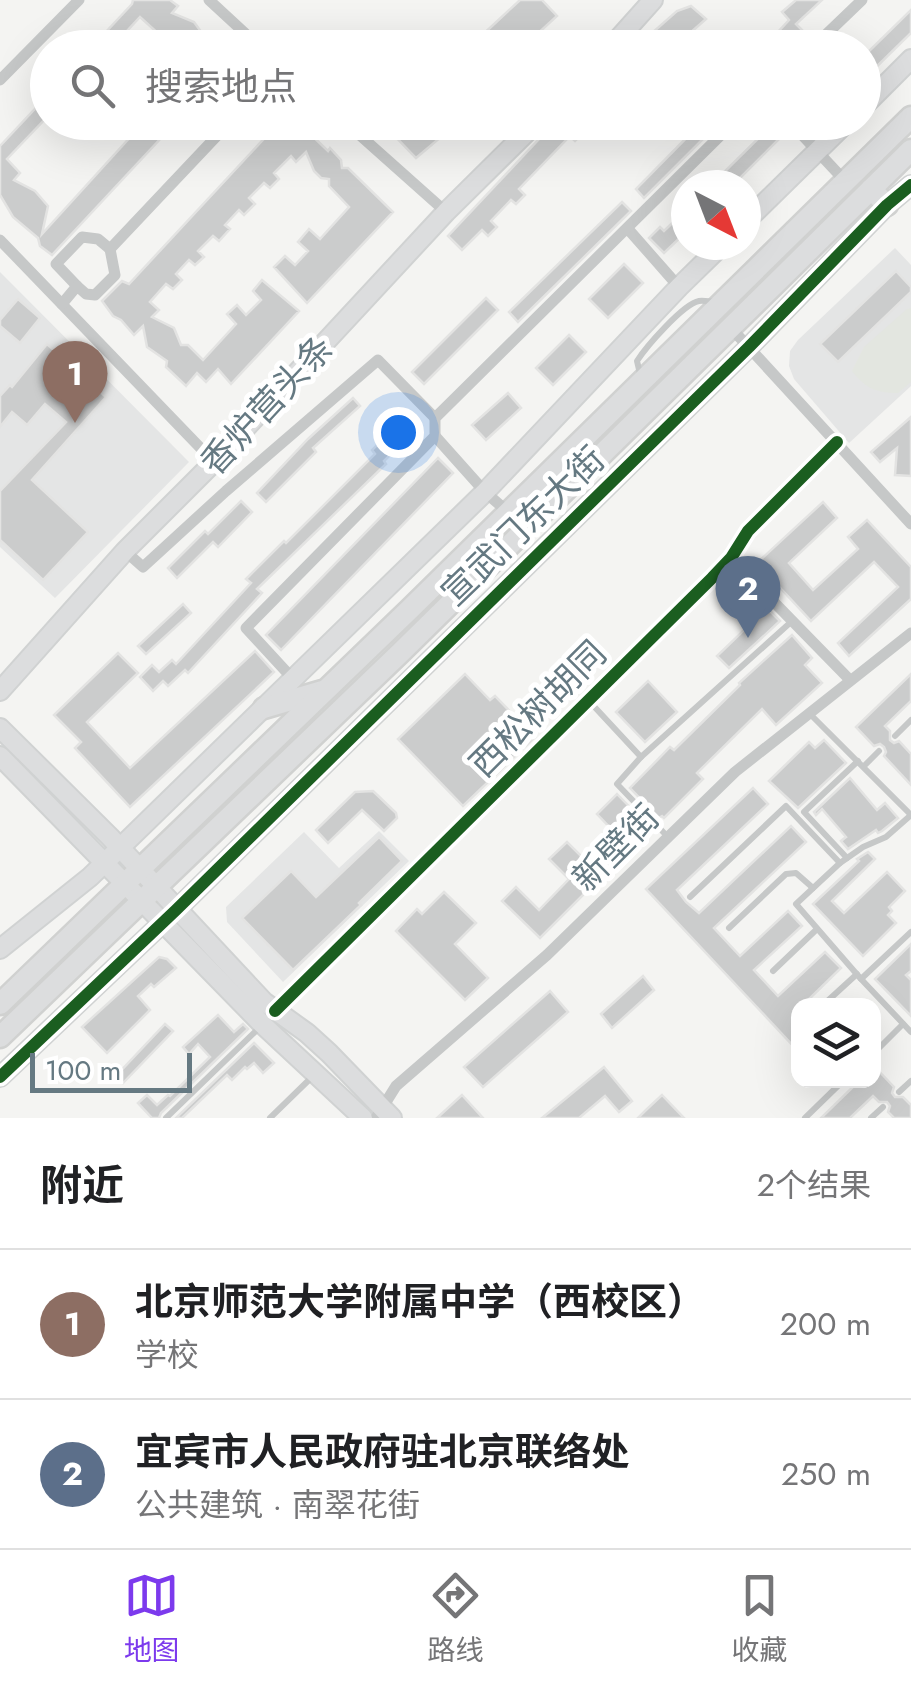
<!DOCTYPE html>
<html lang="zh">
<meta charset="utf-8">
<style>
body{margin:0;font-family:Jost,"Noto Sans SC",sans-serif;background:#f6f6f6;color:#202124}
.controls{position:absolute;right:30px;bottom:30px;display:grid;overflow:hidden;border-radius:20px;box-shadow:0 10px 40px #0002}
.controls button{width:90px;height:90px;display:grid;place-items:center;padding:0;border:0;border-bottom:2px solid #e0e0e0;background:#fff;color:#202124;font:50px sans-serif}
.compass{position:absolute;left:671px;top:170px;width:90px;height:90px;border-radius:50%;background:#fff;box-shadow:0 10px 40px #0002;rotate:138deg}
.scale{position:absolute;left:30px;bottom:25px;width:162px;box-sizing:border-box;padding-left:10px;border:5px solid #657982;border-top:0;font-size:28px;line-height:35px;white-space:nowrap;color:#657982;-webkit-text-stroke:8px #fff;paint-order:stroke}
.you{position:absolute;left:398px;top:432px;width:35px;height:35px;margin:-25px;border:8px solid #fff;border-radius:50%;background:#1a73e8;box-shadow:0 0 0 15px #1a73e833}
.badge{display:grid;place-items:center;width:65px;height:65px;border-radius:50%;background:#7c3aed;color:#fff;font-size:32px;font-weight:700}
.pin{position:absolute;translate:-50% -82px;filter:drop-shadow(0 2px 5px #0008)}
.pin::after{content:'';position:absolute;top:52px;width:35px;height:30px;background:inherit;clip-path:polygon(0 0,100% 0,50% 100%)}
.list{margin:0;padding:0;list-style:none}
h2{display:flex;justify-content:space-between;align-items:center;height:130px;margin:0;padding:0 40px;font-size:42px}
h2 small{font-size:32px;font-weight:400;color:#757577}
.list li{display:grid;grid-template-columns:65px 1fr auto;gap:30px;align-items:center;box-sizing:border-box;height:150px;padding:0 40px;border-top:2px solid #e0e0e0}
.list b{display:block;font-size:38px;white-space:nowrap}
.list p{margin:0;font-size:32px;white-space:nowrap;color:#757577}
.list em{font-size:32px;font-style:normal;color:#757577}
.icon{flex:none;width:55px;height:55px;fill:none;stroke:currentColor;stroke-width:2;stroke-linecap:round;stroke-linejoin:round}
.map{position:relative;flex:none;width:911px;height:1118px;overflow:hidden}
.search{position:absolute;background:#fff;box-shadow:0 10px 40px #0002;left:30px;right:30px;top:30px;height:110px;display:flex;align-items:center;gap:25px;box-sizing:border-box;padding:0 35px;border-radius:55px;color:#757577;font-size:38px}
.sheet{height:430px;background:#fff}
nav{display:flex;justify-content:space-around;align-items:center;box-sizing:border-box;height:140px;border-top:2px solid #e0e0e0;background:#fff;font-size:28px;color:#757577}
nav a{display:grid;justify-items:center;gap:5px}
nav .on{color:#7c3aed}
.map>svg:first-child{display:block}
.built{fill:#e4e5e5}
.pitch{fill:#e3e6e0}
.building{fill:#cbcccc;stroke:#e3e3e2;stroke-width:2.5}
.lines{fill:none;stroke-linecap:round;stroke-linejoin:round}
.secondary-casing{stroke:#d0d2d2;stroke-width:22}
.primary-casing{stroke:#d0d1d0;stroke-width:25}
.lane{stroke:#c6c8c8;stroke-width:6}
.street{stroke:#c6c8c8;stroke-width:11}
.secondary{stroke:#dcddde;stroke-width:18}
.primary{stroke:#dcddde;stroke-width:20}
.cycleway-casing{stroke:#fff;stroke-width:19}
.cycleway{stroke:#1b5e20;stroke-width:12}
.labels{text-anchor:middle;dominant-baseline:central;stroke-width:10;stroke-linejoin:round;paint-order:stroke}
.street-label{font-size:35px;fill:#657982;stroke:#fff}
</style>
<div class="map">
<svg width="911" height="1118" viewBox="0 0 911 1118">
<rect width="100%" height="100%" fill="#f4f4f2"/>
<g class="built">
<path d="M 895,248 L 911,265 L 911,386 L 849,443 L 794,379 L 789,366 L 790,351 L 798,340 Z"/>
<path d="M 0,272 L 189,462 L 55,598 L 0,547 Z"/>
<path d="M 379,831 L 409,861 L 283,982 L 227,922 L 226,907 L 304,832 L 339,868 Z"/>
</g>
<path class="pitch" d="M 911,308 L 911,382 L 898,393 C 876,393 865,388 852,371 L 864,347 L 907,309 Z"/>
<g class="building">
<path d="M 133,0 L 170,0 L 178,6 L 172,13 L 194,22 L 207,40 L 215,48 L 169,48 L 160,35 L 140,17 L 111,48 L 91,48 L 132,4 Z"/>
<path d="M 520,0 L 542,0 L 557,16 L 522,48 L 483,48 L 477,40 Z"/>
<path d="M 796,0 L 822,0 L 796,24 L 803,31 L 787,48 L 763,48 L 789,20 L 782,12 Z"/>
<path d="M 691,6 L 706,19 L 673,48 L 635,48 L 677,11 Z"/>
<path d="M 911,10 L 911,33 L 864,79 L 864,56 Z"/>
<path d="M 48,95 L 48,116 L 7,159 L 20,173 L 14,180 L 35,191 L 48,206 L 42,234 L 144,122 L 176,122 L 52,255 L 40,246 L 38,238 L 13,217 L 0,195 L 0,146 Z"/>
<path d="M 271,122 L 298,122 L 328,151 L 330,148 L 341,160 L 342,168 L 348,168 L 393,212 L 307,303 L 274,267 L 285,256 L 295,265 L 308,251 L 298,242 L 309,229 L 320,239 L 349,207 L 329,186 L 329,179 L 321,178 L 314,171 L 306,152 L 296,162 L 291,156 L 274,173 L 279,179 L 270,188 L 264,183 L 249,198 L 255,204 L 244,215 L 239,210 L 225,225 L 230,229 L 219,241 L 213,236 L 198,251 L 204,257 L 195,265 L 189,260 L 176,274 L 182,280 L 173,289 L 166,284 L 150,302 L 159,310 L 152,317 L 174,328 L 181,345 L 188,345 L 203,360 L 236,324 L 227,314 L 237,305 L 246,315 L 261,300 L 253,291 L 262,280 L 299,311 L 231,384 L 218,369 L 206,382 L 197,373 L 186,386 L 166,367 L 167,361 L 147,347 L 143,326 L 134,335 L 121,320 L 113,316 L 102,301 L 122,281 L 129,284 L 272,130 Z"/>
<path d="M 399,122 L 450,122 L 438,134 L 441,137 L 416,158 L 390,131 Z"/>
<path d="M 555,122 L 583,122 L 579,127 L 584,132 L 575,141 L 570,136 L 519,189 L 525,195 L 516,204 L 511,200 L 491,221 L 497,227 L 488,236 L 482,230 L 462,250 L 448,236 Z"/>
<path d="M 702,122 L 720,122 L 644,198 L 636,189 Z"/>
<path d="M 775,122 L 779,122 L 786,132 L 733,185 L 711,185 Z"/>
<path d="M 622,202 L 631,211 L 518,322 L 509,312 Z"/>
<path d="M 686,210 L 686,232 L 664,253 L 649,238 L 660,227 L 664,231 Z"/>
<path d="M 624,264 L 643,283 L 608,318 L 589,299 Z"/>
<path d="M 896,271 L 911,287 L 911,292 L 838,362 L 820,344 Z"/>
<path d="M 486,298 L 498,310 L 424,384 L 412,372 Z"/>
<path d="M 18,299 L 40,318 L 20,343 L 0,326 L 0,320 Z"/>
<path d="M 569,335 L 586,352 L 553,385 L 536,368 Z"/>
<path d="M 47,344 L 106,397 L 32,480 L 88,532 L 43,580 L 0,540 L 0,491 L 66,422 L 45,404 L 27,425 L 12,412 L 0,427 L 0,396 L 10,385 L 12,387 Z"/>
<path d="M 508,393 L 521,408 L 486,440 L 472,425 Z"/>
<path d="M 353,398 L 360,406 L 313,448 L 316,452 L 266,502 L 257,493 L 308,439 Z"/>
<path d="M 406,416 L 418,428 L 384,461 L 386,464 L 257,589 L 262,593 L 188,673 L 185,670 L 168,686 L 163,681 L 153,691 L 140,677 L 152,665 L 159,672 L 172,660 L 176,664 L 251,583 L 246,579 L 284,541 L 286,543 L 375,454 L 372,450 Z"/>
<path d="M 911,417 L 911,476 L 895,475 L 897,448 L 880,462 L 871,452 Z"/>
<path d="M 438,458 L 453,473 L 281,650 L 266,635 Z"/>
<path d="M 241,501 L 252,512 L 218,547 L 213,542 L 177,578 L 168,568 L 205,531 L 208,534 Z"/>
<path d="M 823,502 L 837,518 L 789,563 L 813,590 L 858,549 L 848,537 L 867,520 L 911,567 L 911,599 L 849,656 L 838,643 L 898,587 L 874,562 L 811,621 L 757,563 Z"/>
<path d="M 183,604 L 191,613 L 146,654 L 138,646 Z"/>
<path d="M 767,608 L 780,621 L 729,668 L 717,656 Z"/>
<path d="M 792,635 L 812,658 L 805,665 L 822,683 L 776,725 L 762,709 L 697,773 L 703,779 L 664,818 L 662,816 L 659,818 L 630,788 L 670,747 L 674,750 L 740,685 L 739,683 Z"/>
<path d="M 255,651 L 274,672 L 130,807 L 75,748 L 81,742 L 54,715 L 118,653 L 138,673 L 87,722 L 130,768 Z"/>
<path d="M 465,674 L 490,700 L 495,696 L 535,737 L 463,806 L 398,739 Z"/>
<path d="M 911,674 L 911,701 L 885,726 L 890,731 L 890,740 L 894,743 L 899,741 L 911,754 L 911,785 L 884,756 L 886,752 L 884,747 L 880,744 L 874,746 L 856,727 Z"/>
<path d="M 648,681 L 677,712 L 645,742 L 616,712 Z"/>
<path d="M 824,740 L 846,763 L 798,808 L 769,781 L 809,742 L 815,748 Z"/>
<path d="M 850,778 L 877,810 L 885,803 L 898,818 L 882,831 L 878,833 L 876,830 L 848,849 L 841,841 L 846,837 L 822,809 L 816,815 L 814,812 Z"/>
<path d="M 753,788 L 768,804 L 677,890 L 686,902 L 699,913 L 791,826 L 806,842 L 714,928 L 740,956 L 788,911 L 802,926 L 754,970 L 778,996 L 825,952 L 841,968 L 802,1006 L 798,1006 L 795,1012 L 798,1016 L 798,1051 L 646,889 Z"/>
<path d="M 373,791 L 396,813 L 397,818 L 384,831 L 362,810 L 328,843 L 316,830 L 355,792 Z"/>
<path d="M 617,794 L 650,828 L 540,938 L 502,901 L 516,887 L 539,910 L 569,879 L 549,859 L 567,842 L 588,863 L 616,834 L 597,814 Z"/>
<path d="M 379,837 L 402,861 L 359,903 L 361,905 L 293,970 L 242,918 L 291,871 L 316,897 Z"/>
<path d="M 868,852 L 875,859 L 832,901 L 844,913 L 887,872 L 905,891 L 889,907 L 892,911 L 888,915 L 896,923 L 863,956 L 813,904 L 859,861 L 857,859 Z"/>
<path d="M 444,892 L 476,923 L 455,944 L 488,978 L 465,1000 L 396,931 L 417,909 L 422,914 Z"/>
<path d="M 911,944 L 911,971 L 906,975 L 911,980 L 911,1016 L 875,979 Z"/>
<path d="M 159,957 L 167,959 L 176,968 L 154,987 L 151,984 L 138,996 L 150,1010 L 107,1053 L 82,1027 Z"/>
<path d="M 643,976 L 654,990 L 612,1028 L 601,1014 Z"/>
<path d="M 550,991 L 568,1012 L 483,1087 L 464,1067 Z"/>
<path d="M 218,1015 L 234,1032 L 243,1024 L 248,1029 L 161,1113 L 159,1118 L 152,1118 L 138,1103 L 147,1095 L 157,1105 L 168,1095 L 170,1096 L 210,1057 L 198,1044 L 189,1054 L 183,1047 Z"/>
<path d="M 165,1024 L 173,1031 L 123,1083 L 116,1076 Z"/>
<path d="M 254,1043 L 274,1063 L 263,1073 L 254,1063 L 247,1069 L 245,1067 L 232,1080 L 227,1075 L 182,1118 L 176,1118 Z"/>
<path d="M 874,1066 L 894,1087 L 892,1093 L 895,1097 L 903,1097 L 911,1105 L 911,1118 L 894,1118 L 888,1112 L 890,1106 L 887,1102 L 879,1102 L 873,1096 L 850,1118 L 821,1118 L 860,1080 L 874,1080 Z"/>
<path d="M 604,1067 L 632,1101 L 619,1112 L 605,1096 L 579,1118 L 542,1118 Z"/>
<path d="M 462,1095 L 483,1118 L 437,1118 Z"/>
<path d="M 662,1095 L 684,1118 L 638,1118 L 646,1110 Z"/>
</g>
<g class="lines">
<g class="secondary-casing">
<g id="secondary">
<path d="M 610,48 L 653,0"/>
<path d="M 864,106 L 911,59"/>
<path d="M 746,221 L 847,122"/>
<path d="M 0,691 L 125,551 L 214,462 L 446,212 L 537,122"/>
<path d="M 0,728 L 110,837 L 264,1002 L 307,1033 L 329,1053 L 392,1118"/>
<path d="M 0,756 L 262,1024 L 363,1118"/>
<path d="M 0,949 L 90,877 L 293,679 L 485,492 L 679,287 L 722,245"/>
<path d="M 0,1077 L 176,910 L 749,347 L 887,205 L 911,185"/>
</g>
</g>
<g class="primary-casing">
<g id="primary">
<path d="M 871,189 L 887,205"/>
<path d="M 264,708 L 322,691"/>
<path d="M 0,1004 L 409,610 L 911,117"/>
<path d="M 0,1037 L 400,653 L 911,150"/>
</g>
</g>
<g class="lane">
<path d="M 641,378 L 637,361 C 646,347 683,304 699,301 C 704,300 710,302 716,302"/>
<path d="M 589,701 L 641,757"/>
<path d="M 810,714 L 911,815"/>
<path d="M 895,736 L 911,720"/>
<path d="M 864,766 L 879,751"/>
<path d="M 911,815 L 886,837 L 863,847 L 840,863 L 796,904 L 861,979 L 911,1032"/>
<path d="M 667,836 L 617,784 L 641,757 L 791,622"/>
<path d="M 847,858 L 804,812 L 858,761"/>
<path d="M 690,897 L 786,806 L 840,863"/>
<path d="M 729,928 L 786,874 L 796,873 L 813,888"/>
<path d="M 773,971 L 817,929"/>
<path d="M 861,979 L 911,932"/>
<path d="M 822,1006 L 857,974"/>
<path d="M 874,1053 L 903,1024"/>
<path d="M 899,1092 L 911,1081"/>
<path d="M 166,1118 L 262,1025"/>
<path d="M 270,1118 L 312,1077"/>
<path d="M 805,1118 L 844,1080"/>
<path d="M 871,1118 L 883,1107"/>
</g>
<g class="street">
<path d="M 209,0 L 261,48"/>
<path d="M 812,48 L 862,0"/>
<path d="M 0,80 L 79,0"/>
<path d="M 345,122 L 446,212"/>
<path d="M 790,122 L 846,182"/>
<path d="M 628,229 L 679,287"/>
<path d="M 0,240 L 214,462"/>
<path d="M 77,286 L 56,264 L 82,237 L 98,239 L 110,249"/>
<path d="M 62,304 L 77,286 L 86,294 L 95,295 L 115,275 L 110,249 L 230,122"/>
<path d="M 731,328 L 911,524"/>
<path d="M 435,436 L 485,492 L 508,512"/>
<path d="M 125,551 L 143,567 L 226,491 L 378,360 L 435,418"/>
<path d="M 731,558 L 850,680"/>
<path d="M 293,679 L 246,628 L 435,436 L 435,418 L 734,122"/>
<path d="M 275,1011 L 712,578 L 731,558 L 748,531 L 837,442"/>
<path d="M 376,1118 L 396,1086 L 547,955 L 735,772 L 911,633"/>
</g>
<use href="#secondary" class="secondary"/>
<use href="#primary" class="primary"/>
<g class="cycleway-casing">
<g id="cycleway">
<path d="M 275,1011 L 712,578 L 731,558 L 748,531 L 837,442"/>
<path d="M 0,1077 L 176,910 L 749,347 L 887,205 L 911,185"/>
</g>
</g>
<use href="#cycleway" class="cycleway"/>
</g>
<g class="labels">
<g class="street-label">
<text transform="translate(267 405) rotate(-47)">香炉营头条</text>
<text transform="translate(523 526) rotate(-44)">宣武门东大街</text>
<text transform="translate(538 709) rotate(-45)">西松树胡同</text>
<text transform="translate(616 848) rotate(-45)">新壁街</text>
</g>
</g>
</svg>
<div class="controls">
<button><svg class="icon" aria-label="layers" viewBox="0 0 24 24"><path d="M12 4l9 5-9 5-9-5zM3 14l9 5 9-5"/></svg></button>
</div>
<svg class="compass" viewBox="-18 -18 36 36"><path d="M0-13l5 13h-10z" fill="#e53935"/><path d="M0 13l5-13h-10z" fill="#757577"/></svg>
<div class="scale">100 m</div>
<div class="you"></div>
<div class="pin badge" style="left:75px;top:423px;background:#8d6e63">1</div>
<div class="pin badge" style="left:748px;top:638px;background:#5c6f8a">2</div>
<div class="search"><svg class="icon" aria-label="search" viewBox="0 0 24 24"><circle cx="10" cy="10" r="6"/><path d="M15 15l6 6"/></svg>搜索地点</div>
</div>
<section class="sheet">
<h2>附近<small>2个结果</small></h2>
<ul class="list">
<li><span class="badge" style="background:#8d6e63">1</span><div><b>北京师范大学附属中学（西校区）</b><p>学校</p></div><em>200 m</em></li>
<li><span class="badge" style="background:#5c6f8a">2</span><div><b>宜宾市人民政府驻北京联络处</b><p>公共建筑 · 南翠花街</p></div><em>250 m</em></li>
</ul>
</section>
<nav>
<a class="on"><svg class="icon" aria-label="map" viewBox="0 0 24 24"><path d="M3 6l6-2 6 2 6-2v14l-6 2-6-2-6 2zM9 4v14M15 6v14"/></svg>地图</a>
<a><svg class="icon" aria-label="directions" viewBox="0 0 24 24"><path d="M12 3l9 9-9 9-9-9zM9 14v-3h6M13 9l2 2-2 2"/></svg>路线</a>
<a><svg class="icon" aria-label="saved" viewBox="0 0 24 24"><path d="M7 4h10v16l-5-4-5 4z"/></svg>收藏</a>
</nav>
